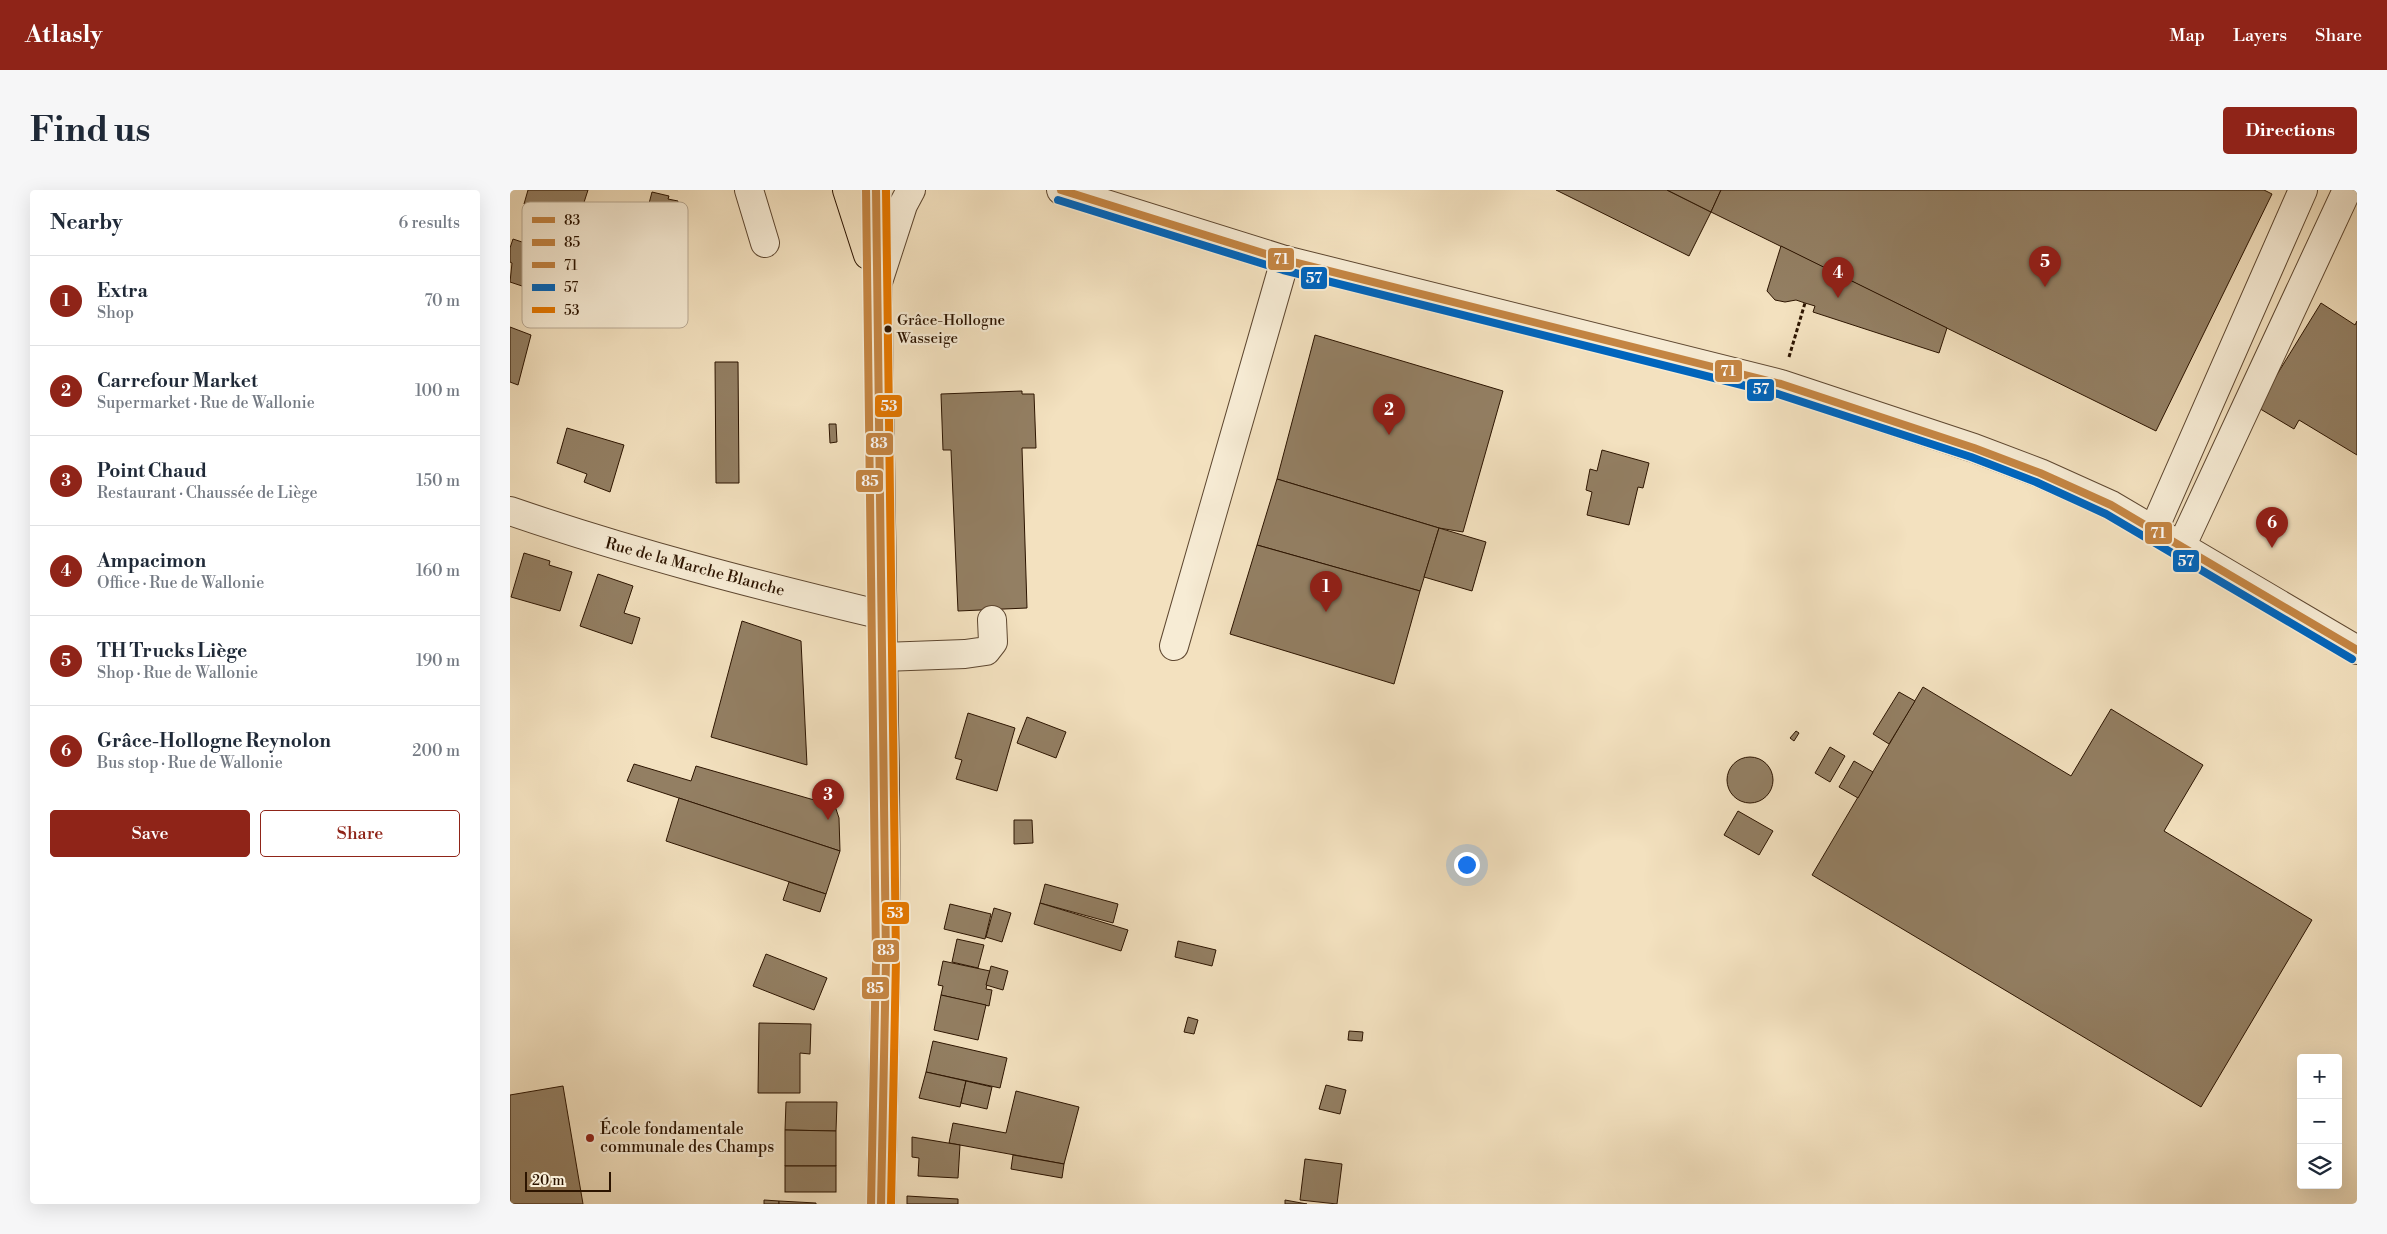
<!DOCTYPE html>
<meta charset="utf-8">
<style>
body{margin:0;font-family:"Libre Bodoni",serif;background:#f6f6f7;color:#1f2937}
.controls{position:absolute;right:15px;bottom:15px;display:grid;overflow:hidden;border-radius:5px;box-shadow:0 5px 20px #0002}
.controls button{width:45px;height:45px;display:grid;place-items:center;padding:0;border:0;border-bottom:1px solid #e0e1e3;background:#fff;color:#1f2937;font:25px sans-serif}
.scale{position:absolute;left:15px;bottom:12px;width:86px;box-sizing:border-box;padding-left:5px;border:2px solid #2c1400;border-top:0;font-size:14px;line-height:18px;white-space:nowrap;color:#2c1400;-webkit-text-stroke:4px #f7ecd5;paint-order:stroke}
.you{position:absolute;left:956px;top:674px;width:18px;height:18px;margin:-12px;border:4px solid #fff;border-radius:50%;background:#1a73e8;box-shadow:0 0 0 8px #1a73e833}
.badge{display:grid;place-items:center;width:32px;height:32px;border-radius:50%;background:#8f2418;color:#fff;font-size:16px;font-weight:700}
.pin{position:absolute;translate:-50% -41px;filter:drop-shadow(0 1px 2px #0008)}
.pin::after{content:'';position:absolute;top:26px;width:18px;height:15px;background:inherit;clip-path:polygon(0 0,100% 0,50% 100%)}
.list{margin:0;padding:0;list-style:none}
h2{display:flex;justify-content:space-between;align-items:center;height:65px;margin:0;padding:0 20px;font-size:21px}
h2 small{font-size:16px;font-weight:400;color:#747a83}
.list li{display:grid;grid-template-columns:32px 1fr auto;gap:15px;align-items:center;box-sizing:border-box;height:90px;padding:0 20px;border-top:1px solid #e0e1e3}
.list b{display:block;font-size:19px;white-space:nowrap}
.list p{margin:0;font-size:16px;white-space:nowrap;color:#747a83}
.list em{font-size:16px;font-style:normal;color:#747a83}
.actions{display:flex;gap:10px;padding:15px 20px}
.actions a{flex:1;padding:11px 0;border:1px solid #8f2418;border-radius:5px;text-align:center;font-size:18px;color:#8f2418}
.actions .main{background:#8f2418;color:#fff}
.icon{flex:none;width:28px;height:28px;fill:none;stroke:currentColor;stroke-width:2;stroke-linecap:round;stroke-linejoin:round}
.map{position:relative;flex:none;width:1847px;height:1014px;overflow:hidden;border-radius:5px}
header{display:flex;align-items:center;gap:30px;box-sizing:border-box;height:70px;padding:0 25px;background:#8f2418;color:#fff}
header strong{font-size:24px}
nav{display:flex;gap:28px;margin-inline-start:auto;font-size:18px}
.intro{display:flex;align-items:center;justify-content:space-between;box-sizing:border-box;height:120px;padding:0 30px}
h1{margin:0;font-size:35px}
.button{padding:12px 22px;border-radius:5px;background:#8f2418;color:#fff;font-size:18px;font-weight:700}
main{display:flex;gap:30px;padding:0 30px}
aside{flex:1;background:#fff;border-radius:5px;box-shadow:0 5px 20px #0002}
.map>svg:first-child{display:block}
.building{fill:#937f63;stroke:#2c1400}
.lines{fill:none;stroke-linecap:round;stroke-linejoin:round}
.minor-casing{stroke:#5e4730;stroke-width:30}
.major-casing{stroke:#2c1400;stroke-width:30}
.path{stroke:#2c1400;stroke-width:3;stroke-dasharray:4 2.5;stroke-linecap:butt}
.minor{stroke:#f7ecd5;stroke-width:28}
.major{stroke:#f3e1bf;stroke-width:28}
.bus-1-casing{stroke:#f7ecd5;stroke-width:11}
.bus-2-casing{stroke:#f7ecd5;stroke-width:11}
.bus-3-casing{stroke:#f7ecd5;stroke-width:11}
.bus-4-casing{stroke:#f7ecd5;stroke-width:11}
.bus-5-casing{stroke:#f7ecd5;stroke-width:11}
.bus-1{stroke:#c48543;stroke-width:8}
.bus-2{stroke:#c48543;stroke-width:8}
.bus-3{stroke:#c48543;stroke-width:8}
.bus-4{stroke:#0065bd;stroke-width:8}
.bus-5{stroke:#e57800;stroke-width:8}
.bus-dot{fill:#2c1400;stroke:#f7ecd5;stroke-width:2}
.poi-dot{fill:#8f2418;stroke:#f7ecd5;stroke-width:2}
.labels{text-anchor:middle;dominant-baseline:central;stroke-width:4.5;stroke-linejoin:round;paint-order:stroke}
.bus-label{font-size:15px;fill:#2c1400;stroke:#f7ecd5;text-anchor:start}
.street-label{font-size:16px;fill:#2c1400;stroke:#f7ecd5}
.poi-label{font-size:16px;fill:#2c1400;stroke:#f7ecd5;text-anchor:start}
.key{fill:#f7ecd5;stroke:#baab95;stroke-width:1}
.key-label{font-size:14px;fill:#2c1400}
.line-badge{stroke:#f7ecd5;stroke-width:2}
.badge-label{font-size:14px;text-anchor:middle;font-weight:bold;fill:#fff}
</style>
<header>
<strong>Atlasly</strong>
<nav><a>Map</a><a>Layers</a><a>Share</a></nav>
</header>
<div class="intro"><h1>Find us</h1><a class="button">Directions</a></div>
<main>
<aside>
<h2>Nearby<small>6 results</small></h2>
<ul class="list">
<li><span class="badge">1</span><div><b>Extra</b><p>Shop</p></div><em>70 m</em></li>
<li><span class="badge">2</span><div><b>Carrefour Market</b><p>Supermarket · Rue de Wallonie</p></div><em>100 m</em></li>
<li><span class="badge">3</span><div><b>Point Chaud</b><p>Restaurant · Chaussée de Liège</p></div><em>150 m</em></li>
<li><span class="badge">4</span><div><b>Ampacimon</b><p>Office · Rue de Wallonie</p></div><em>160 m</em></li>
<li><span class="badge">5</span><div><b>TH Trucks Liège</b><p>Shop · Rue de Wallonie</p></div><em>190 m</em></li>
<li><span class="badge">6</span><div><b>Grâce-Hollogne Reynolon</b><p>Bus stop · Rue de Wallonie</p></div><em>200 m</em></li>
</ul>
<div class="actions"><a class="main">Save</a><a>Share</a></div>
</aside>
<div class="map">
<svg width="1847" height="1014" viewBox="0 0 1847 1014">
<rect width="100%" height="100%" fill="#f3e1bf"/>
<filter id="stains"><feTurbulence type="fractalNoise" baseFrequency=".004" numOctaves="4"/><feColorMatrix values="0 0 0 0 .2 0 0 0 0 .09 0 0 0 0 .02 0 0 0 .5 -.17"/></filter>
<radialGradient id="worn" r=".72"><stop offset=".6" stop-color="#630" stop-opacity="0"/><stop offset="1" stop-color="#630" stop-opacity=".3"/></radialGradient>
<g class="building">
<path d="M 18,0 L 78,0 L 68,31 L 14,14 Z"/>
<path d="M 1046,0 L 1157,0 L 1201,22 L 1179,66 Z"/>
<path d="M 1157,0 L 1211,0 L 1201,22 Z"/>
<path d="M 1211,0 L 1754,0 L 1762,4 L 1646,241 L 1201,22 Z"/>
<path d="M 142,2 L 159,6 L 158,9 L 168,11 L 164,28 L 154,26 L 154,29 L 136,25 Z"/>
<path d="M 3,49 L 42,62 L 30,102 L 0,92 L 2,73 L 0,72 L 0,58 Z"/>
<path d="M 1271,56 L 1437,138 L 1429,163 L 1303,122 L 1305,116 L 1295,113 L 1286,110 L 1275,112 L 1265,110 L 1257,101 Z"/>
<path d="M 1811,113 L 1845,135 L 1847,131 L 1847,265 L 1789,230 L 1784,239 L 1747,217 Z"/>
<path d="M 0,137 L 21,145 L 8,195 L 0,192 Z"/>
<path d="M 805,145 L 993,201 L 953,342 L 929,338 L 767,289 Z"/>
<path d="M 205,172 L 228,172 L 229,293 L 206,293 Z"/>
<path d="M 512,201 L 512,204 L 524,204 L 526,258 L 512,258 L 517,418 L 448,421 L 441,260 L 433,260 L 431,204 Z"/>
<path d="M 319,234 L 326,234 L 327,252 L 320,253 Z"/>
<path d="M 57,238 L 114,255 L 100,302 L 74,292 L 77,284 L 47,273 Z"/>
<path d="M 1092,260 L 1139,273 L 1133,298 L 1128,297 L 1119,335 L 1077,325 L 1082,302 L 1076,300 L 1080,279 L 1087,281 Z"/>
<path d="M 767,289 L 929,338 L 910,401 L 747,355 Z"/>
<path d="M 929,338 L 976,352 L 962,401 L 914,387 Z"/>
<path d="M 747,355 L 910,401 L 884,494 L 720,444 Z"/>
<path d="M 14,363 L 40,371 L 39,375 L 62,382 L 50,421 L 1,407 Z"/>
<path d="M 88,384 L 123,396 L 114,423 L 130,428 L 122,454 L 70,436 Z"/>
<path d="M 232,431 L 291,451 L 297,575 L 201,547 Z"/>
<path d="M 1413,497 L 1561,586 L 1601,519 L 1693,575 L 1654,641 L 1802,730 L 1691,917 L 1302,685 Z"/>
<path d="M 1389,502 L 1405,511 L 1379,554 L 1363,544 Z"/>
<path d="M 458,523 L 505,538 L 487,601 L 446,589 L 452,570 L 445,568 Z"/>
<path d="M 517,527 L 556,542 L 546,568 L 507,553 Z"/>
<path d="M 1286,541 L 1289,543 L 1284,551 L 1280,548 Z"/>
<path d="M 1320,557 L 1335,566 L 1320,592 L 1305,583 Z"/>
<circle cx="1240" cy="590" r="23"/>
<path d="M 1344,571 L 1363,582 L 1348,608 L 1329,597 Z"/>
<path d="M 124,574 L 181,591 L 186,576 L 325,616 L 329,628 L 330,661 L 117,591 Z"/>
<path d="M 169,608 L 330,661 L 316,704 L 156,651 Z"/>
<path d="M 1228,621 L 1263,641 L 1249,665 L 1214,645 Z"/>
<path d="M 504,630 L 522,630 L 523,653 L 504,654 Z"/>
<path d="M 279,692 L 316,704 L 310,722 L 273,710 Z"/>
<path d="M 535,694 L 608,714 L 603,733 L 530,713 Z"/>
<path d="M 530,713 L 618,740 L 611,761 L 524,734 Z"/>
<path d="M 440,714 L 481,724 L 475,749 L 434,739 Z"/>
<path d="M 484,718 L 501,723 L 492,752 L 476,747 Z"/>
<path d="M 447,749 L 474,755 L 468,778 L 442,772 Z"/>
<path d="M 668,751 L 706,760 L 702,776 L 665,767 Z"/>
<path d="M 256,764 L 317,788 L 304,820 L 243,796 Z"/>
<path d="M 433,771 L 480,781 L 476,799 L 482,800 L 479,816 L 431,805 L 433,796 L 428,795 Z"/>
<path d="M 481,776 L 498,781 L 493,800 L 476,795 Z"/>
<path d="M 431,805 L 476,815 L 468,850 L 424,840 Z"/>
<path d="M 678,827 L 688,830 L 684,844 L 674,842 Z"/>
<path d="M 249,833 L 301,834 L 300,864 L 290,863 L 290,903 L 248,903 Z"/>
<path d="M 839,841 L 853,842 L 852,851 L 838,850 Z"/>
<path d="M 423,851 L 497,868 L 490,898 L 416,882 Z"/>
<path d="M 416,882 L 456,891 L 450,917 L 409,908 Z"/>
<path d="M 456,891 L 482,897 L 477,919 L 451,913 Z"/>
<path d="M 816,895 L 836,900 L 830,924 L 809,919 Z"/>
<path d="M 53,896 L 73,1014 L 0,1014 L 0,905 Z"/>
<path d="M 506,901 L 569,917 L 554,974 L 439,953 L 443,933 L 496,943 Z"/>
<path d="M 276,912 L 327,912 L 326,941 L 275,940 Z"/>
<path d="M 275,940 L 326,941 L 326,976 L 275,976 Z"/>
<path d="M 402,947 L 450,955 L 448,988 L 408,986 L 409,968 L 402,967 Z"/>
<path d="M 503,965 L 554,974 L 552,988 L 501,979 Z"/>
<path d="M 795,969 L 832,974 L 827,1014 L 790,1010 Z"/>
<rect x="275" y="976" width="51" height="26"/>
<path d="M 397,1006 L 448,1009 L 448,1014 L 397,1014 Z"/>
<path d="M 254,1010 L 269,1011 L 269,1014 L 254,1014 Z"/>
<path d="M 775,1010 L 797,1014 L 775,1014 Z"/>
<path d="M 269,1011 L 306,1013 L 306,1014 L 269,1014 Z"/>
</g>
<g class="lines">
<g class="minor-casing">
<g id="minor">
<path d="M 239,0 L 255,53"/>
<path d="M 551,0 L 775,70 L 1271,194 L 1464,258 L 1530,283 L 1601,315 L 1847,460"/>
<path d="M 369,89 L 393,15 L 401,0"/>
<path d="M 0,321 C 122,363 247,395 372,425"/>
<path d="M 1644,339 L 1793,0"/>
<path d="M 1672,355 L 1837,0"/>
<path d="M 664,456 L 775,70"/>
<path d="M 373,467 L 455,464 L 476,461 L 483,452 L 482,430"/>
</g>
</g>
<g class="major-casing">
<g id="major">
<path d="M 337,0 L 358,65"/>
<path d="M 366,0 L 375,599 L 376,769 L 371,1014"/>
</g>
</g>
<path class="path" d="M 1279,167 L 1295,113"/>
<use href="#minor" class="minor"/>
<use href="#major" class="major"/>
<g class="bus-1-casing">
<path id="bus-1" d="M 366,0 L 376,769 L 371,1014"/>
</g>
<g class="bus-2-casing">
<path id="bus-2" d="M 356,0 L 366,769 L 361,1014"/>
</g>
<g class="bus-3-casing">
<path id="bus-3" d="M 551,0 L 775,70 L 1271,194 L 1464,258 L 1530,283 L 1601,315 L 1847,460"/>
</g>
<g class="bus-4-casing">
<path id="bus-4" d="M 548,10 L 773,80 L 1268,204 L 1461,267 L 1526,292 L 1596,324 L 1842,469"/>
</g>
<g class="bus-5-casing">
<path id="bus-5" d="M 376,0 L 386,769 L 381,1014"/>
</g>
<use href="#bus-1" class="bus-1"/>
<use href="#bus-2" class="bus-2"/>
<use href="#bus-3" class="bus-3"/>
<use href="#bus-4" class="bus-4"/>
<use href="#bus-5" class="bus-5"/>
</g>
<circle class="bus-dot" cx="378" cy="139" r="4.5"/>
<circle class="poi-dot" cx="80" cy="948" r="5"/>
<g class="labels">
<g class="bus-label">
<text x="387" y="130">Grâce-Hollogne<tspan x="387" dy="18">Wasseige</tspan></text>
</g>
<g class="street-label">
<text transform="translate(185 377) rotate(15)">Rue de la Marche Blanche</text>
</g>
<g class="poi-label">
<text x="90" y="939">École fondamentale<tspan x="90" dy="18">communale des Champs</tspan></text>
</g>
</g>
<rect x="12" y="12" width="166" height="126" rx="8" class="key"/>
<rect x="22" y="27" width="23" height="6" fill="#c48543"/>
<rect x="22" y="49" width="23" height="7" fill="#c48543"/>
<rect x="22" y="72" width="23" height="6" fill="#c48543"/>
<rect x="22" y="94" width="23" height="7" fill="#0065bd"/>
<rect x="22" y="117" width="23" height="6" fill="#e57800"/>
<g class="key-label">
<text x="54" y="35">83</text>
<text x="54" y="57">85</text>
<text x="54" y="80">71</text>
<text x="54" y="102">57</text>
<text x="54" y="125">53</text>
</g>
<g class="line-badge">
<rect x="757" y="57" width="28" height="24" rx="5" fill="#c48543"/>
<rect x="790" y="76" width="28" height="24" rx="5" fill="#0065bd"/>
<rect x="1204" y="169" width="29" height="24" rx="5" fill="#c48543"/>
<rect x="1236" y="188" width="29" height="24" rx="5" fill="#0065bd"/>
<rect x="364" y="204" width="29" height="24" rx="5" fill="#e57800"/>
<rect x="355" y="242" width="29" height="24" rx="5" fill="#c48543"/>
<rect x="345" y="279" width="29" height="24" rx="5" fill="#c48543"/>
<rect x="1634" y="331" width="29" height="24" rx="5" fill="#c48543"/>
<rect x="1662" y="359" width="28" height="24" rx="5" fill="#0065bd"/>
<rect x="371" y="711" width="29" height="24" rx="5" fill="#e57800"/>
<rect x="362" y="749" width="28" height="24" rx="5" fill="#c48543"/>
<rect x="351" y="786" width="29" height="24" rx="5" fill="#c48543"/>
</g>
<g class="badge-label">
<text x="771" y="74">71</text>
<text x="804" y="93">57</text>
<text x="1218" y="186">71</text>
<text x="1251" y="204">57</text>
<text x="379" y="221">53</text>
<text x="369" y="258">83</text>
<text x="360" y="296">85</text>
<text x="1648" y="348">71</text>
<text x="1676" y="376">57</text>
<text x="385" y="728">53</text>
<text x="376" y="765">83</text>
<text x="365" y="803">85</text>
</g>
<rect width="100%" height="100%" filter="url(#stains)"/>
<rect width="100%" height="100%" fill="url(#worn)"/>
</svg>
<div class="controls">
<button>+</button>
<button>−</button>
<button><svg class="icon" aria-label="layers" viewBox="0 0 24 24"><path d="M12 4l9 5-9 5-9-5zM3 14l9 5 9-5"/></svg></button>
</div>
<div class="scale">20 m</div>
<div class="you"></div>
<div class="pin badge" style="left:816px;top:422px">1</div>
<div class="pin badge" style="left:879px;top:245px">2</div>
<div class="pin badge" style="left:318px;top:630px">3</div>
<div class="pin badge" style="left:1328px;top:108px">4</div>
<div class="pin badge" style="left:1535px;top:97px">5</div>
<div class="pin badge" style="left:1762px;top:358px">6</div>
</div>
</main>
